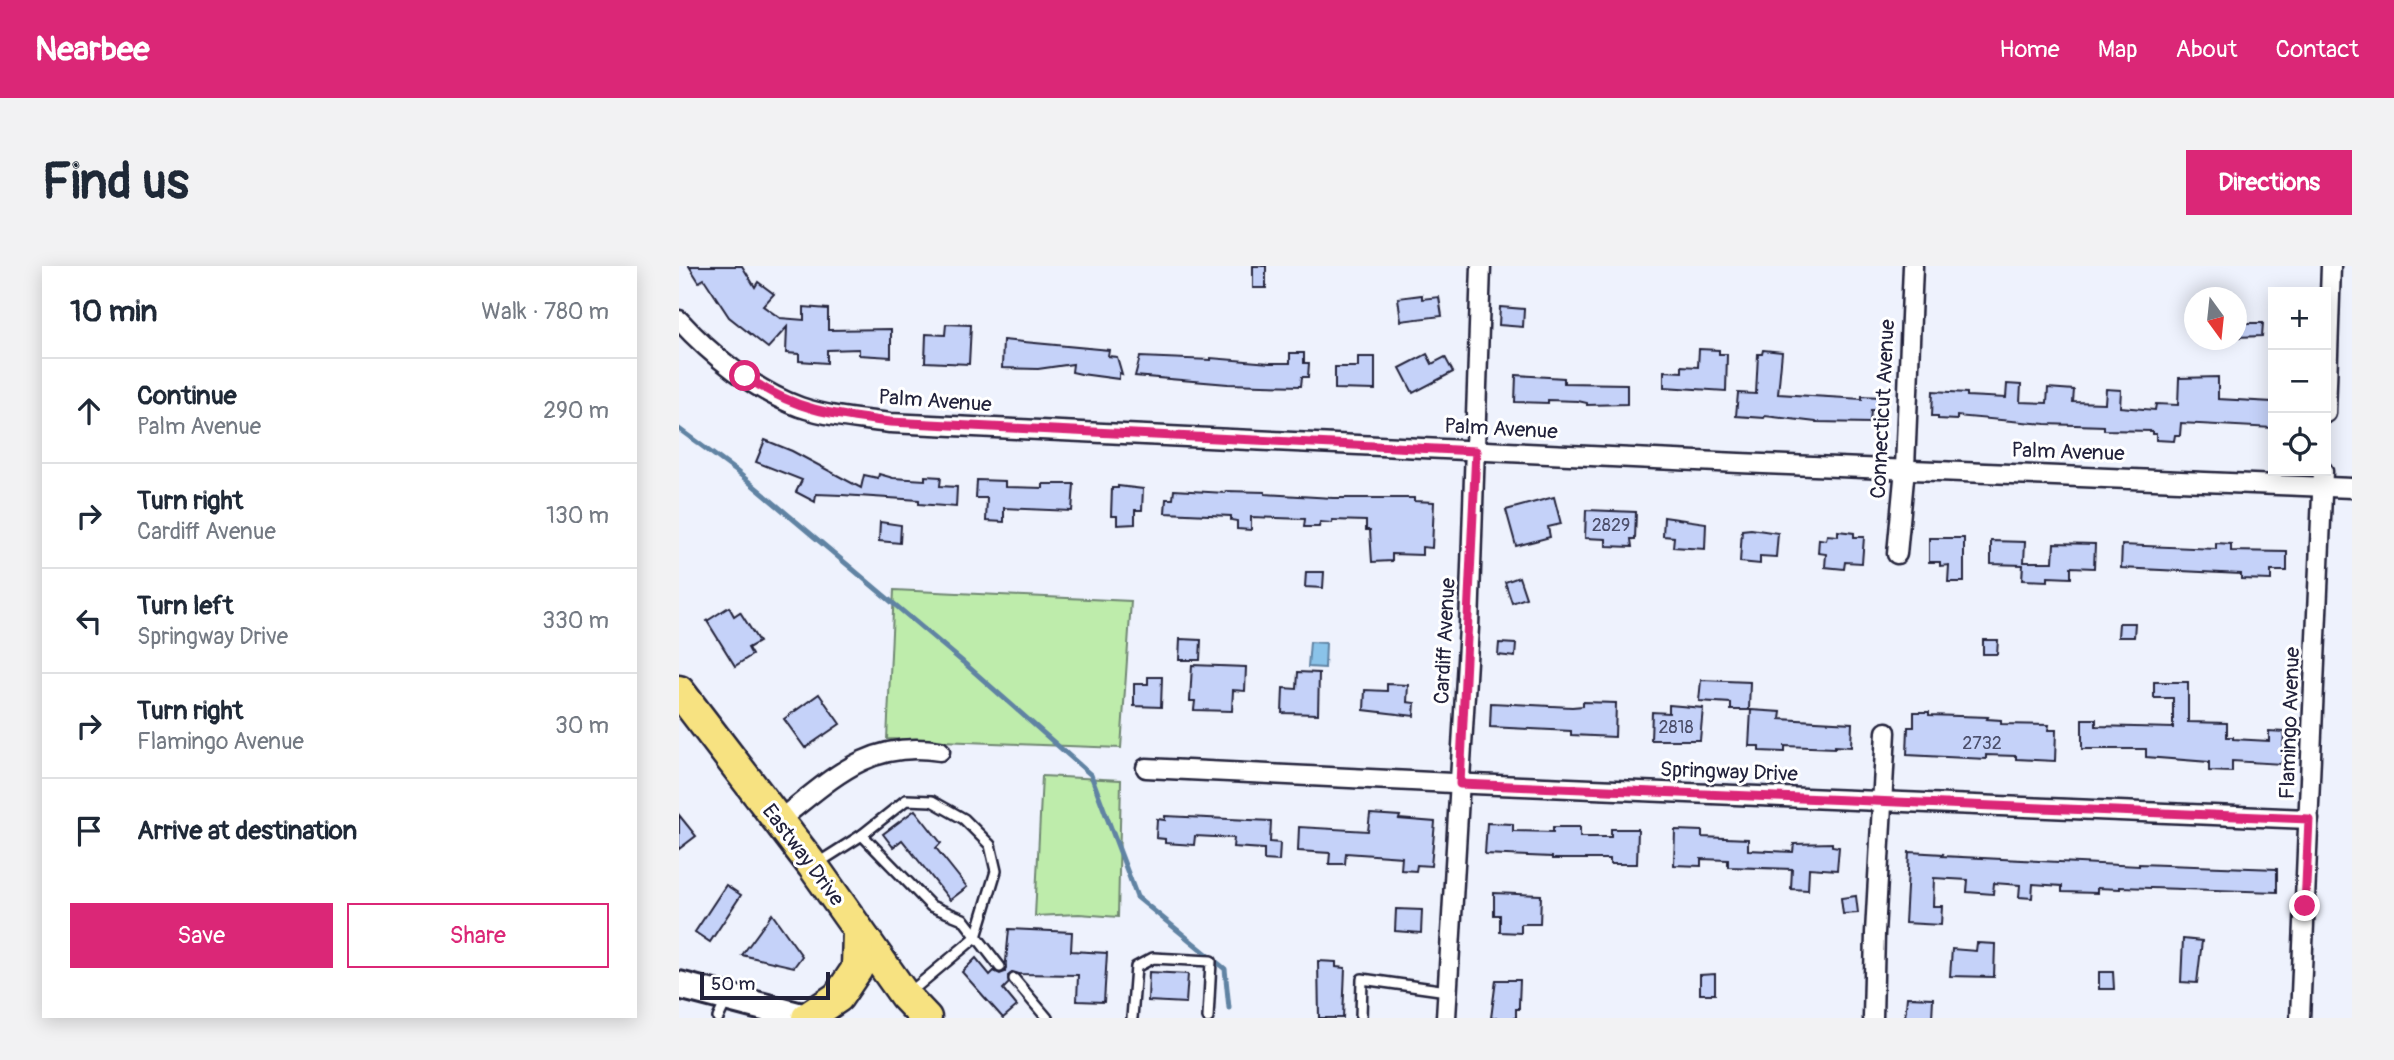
<!DOCTYPE html>
<meta charset="utf-8">
<style>
body{margin:0;font-family:Pangolin,sans-serif;background:#f2f2f3;color:#1f2937}
.controls{position:absolute;right:21px;top:21px;display:grid;overflow:hidden;border-radius:0px;box-shadow:0 4px 18px #0003}
.controls button{width:63px;height:63px;display:grid;place-items:center;padding:0;border:0;border-bottom:2px solid #e0e1e3;background:#fff;color:#1f2937;font:35px sans-serif}
.compass{position:absolute;left:1505px;top:21px;width:63px;height:63px;border-radius:50%;background:#fff;box-shadow:0 4px 18px #0003;rotate:165deg}
.scale{position:absolute;left:21px;bottom:18px;width:130px;box-sizing:border-box;padding-left:7px;border:4px solid #22223b;border-top:0;font-size:19px;line-height:24px;white-space:nowrap;color:#22223b;-webkit-text-stroke:5px #fff;paint-order:stroke}
.stop{position:absolute;width:21px;height:21px;margin:-16px;border:5px solid #db2777;border-radius:50%;background:#fff}
.stop.end{background:#db2777;border-color:#fff;box-shadow:0 2px 7px #0008}
.list{margin:0;padding:0;list-style:none}
h2{display:flex;justify-content:space-between;align-items:center;height:91px;margin:0;padding:0 28px;font-size:30px}
h2 small{font-size:23px;font-weight:400;color:#747a83}
.list li{display:grid;grid-template-columns:46px 1fr auto;gap:21px;align-items:center;box-sizing:border-box;height:105px;padding:0 28px;border-top:2px solid #e0e1e3}
.list b{display:block;font-size:26px;white-space:nowrap}
.list p{margin:0;font-size:23px;white-space:nowrap;color:#747a83}
.list em{font-size:23px;font-style:normal;color:#747a83}
.actions{display:flex;gap:14px;padding:21px 28px}
.actions a{flex:1;padding:16px 0;border:2px solid #db2777;border-radius:0px;text-align:center;font-size:24px;color:#db2777}
.actions .main{background:#db2777;color:#fff}
.icon{flex:none;width:38px;height:38px;fill:none;stroke:currentColor;stroke-width:2;stroke-linecap:round;stroke-linejoin:round}
.map{position:relative;flex:none;width:1673px;height:752px;overflow:hidden;border-radius:0px}
header{display:flex;align-items:center;gap:42px;box-sizing:border-box;height:98px;padding:0 35px;background:#db2777;color:#fff}
header strong{font-size:33px}
nav{display:flex;gap:38px;margin-inline-start:auto;font-size:24px}
.intro{display:flex;align-items:center;justify-content:space-between;box-sizing:border-box;height:168px;padding:0 42px}
h1{margin:0;font-size:49px}
.button{padding:18px 32px;border-radius:0px;background:#db2777;color:#fff;font-size:24px;font-weight:700}
main{display:flex;gap:42px;padding:0 42px}
aside{flex:1;background:#fff;border-radius:0px;box-shadow:0 4px 18px #0003}
.map>svg:first-child{display:block}
.green{fill:#beecab;stroke:#708773;stroke-width:2}
.water{fill:#8ac3e9;stroke:#6083a3;stroke-width:2}
.lines{fill:none;stroke-linecap:round;stroke-linejoin:round}
.stream{stroke:#6083a3;stroke-width:5}
.building{fill:#c5d2f9;stroke:#22223b;stroke-width:2}
.lane-casing{stroke:#22223b;stroke-width:14}
.street-casing{stroke:#22223b;stroke-width:23}
.secondary-casing{stroke:#22223b;stroke-width:32}
.primary-casing{stroke:#22223b;stroke-width:35}
.lane{stroke:#fff;stroke-width:9}
.street{stroke:#fff;stroke-width:18}
.secondary{stroke:#fff;stroke-width:26}
.primary{stroke:#f7e281;stroke-width:30}
.route{stroke:#db2777;stroke-width:9}
.labels{text-anchor:middle;dominant-baseline:central;stroke-width:6;stroke-linejoin:round;paint-order:stroke}
.number-label{font-size:18px;fill:#4b4e6a}
.street-label{font-size:21px;fill:#22223b;stroke:#fff}
</style>
<header>
<strong>Nearbee</strong>
<nav><a>Home</a><a>Map</a><a>About</a><a>Contact</a></nav>
</header>
<div class="intro"><h1>Find us</h1><a class="button">Directions</a></div>
<main>
<aside>
<h2>10 min<small>Walk · 780 m</small></h2>
<ul class="list">
<li><svg class="icon" aria-label="ahead" viewBox="0 0 24 24"><path d="M12 20V5M6 11l6-6 6 6"/></svg><div><b>Continue</b><p>Palm Avenue</p></div><em>290 m</em></li>
<li><svg class="icon" aria-label="right" viewBox="0 0 24 24"><path d="M7 20v-9h11M14 6l5 5-5 5"/></svg><div><b>Turn right</b><p>Cardiff Avenue</p></div><em>130 m</em></li>
<li><svg class="icon" aria-label="left" viewBox="0 0 24 24"><path d="M17 20v-9H6M10 6l-5 5 5 5"/></svg><div><b>Turn left</b><p>Springway Drive</p></div><em>330 m</em></li>
<li><svg class="icon" aria-label="right" viewBox="0 0 24 24"><path d="M7 20v-9h11M14 6l5 5-5 5"/></svg><div><b>Turn right</b><p>Flamingo Avenue</p></div><em>30 m</em></li>
<li><svg class="icon" aria-label="arrive" viewBox="0 0 24 24"><path d="M6 21V4h12l-3 4 3 4H6"/></svg><div><b>Arrive at destination</b></div></li>
</ul>
<div class="actions"><a class="main">Save</a><a>Share</a></div>
</aside>
<div class="map">
<svg width="1673" height="752" viewBox="0 0 1673 752">
<rect width="100%" height="100%" fill="#eef2fd"/>
<filter id="ink" filterUnits="userSpaceOnUse"><feTurbulence type="fractalNoise" baseFrequency=".0143" numOctaves="2"/><feDisplacementMap in="SourceGraphic" scale="14" xChannelSelector="R" yChannelSelector="G"/><feConvolveMatrix kernelMatrix="1 2 1 2 8 2 1 2 1" color-interpolation-filters="sRGB"/></filter>
<g filter="url(#ink)">
<g class="green">
<path d="M 215,324 L 452,335 L 442,482 L 208,473 Z"/>
<path d="M 363,510 L 442,514 L 439,651 L 400,648 L 356,650 Z"/>
</g>
<path class="water" d="M 631,376 L 647,377 L 646,402 L 629,401 Z"/>
<g class="lines">
<path class="stream" d="M 0,163 L 57,205 L 284,396 L 412,509 L 458,631 L 546,703 L 550,742"/>
</g>
<g class="building">
<path d="M 10,0 L 63,0 L 76,21 L 79,16 L 95,28 L 84,40 L 101,52 L 125,54 L 125,41 L 149,43 L 149,64 L 212,63 L 212,91 L 180,89 L 180,83 L 148,84 L 148,97 L 120,95 L 120,88 L 107,87 L 108,61 L 89,82 L 50,51 L 25,13 L 20,16 Z"/>
<rect x="574" y="0" width="13" height="22"/>
<path d="M 743,29 L 743,33 L 760,31 L 763,50 L 722,55 L 719,32 Z"/>
<path d="M 821,41 L 845,43 L 844,61 L 820,59 Z"/>
<path d="M 1558,57 L 1584,57 L 1583,70 L 1558,71 Z"/>
<path d="M 267,58 L 292,59 L 290,98 L 246,96 L 247,68 L 266,69 Z"/>
<path d="M 324,74 L 430,84 L 429,90 L 438,91 L 443,108 L 440,107 L 440,113 L 402,108 L 393,106 L 394,98 L 359,103 L 323,102 Z"/>
<path d="M 1020,83 L 1040,84 L 1040,88 L 1048,88 L 1047,125 L 985,121 L 985,105 L 1003,106 L 1003,100 L 1019,101 Z"/>
<path d="M 1084,84 L 1103,86 L 1099,128 L 1183,133 L 1183,130 L 1202,131 L 1202,144 L 1192,144 L 1191,157 L 1137,156 L 1086,150 L 1085,152 L 1057,150 L 1059,127 L 1077,128 L 1079,88 L 1083,88 Z"/>
<path d="M 611,87 L 625,87 L 625,97 L 630,97 L 629,111 L 623,111 L 622,120 L 549,118 L 456,110 L 461,91 L 532,94 L 532,92 L 591,97 L 611,97 Z"/>
<path d="M 748,88 L 753,98 L 766,91 L 774,106 L 734,127 L 721,102 Z"/>
<path d="M 679,91 L 696,91 L 696,124 L 656,123 L 656,101 L 679,101 Z"/>
<path d="M 837,109 L 885,112 L 885,117 L 948,118 L 948,138 L 908,139 L 908,137 L 899,135 L 869,134 L 869,137 L 836,136 Z"/>
<path d="M 1539,111 L 1539,133 L 1594,136 L 1594,162 L 1502,157 L 1501,169 L 1496,169 L 1495,175 L 1477,174 L 1477,168 L 1473,168 L 1473,165 L 1425,164 L 1425,160 L 1367,158 L 1278,150 L 1278,154 L 1259,153 L 1259,150 L 1253,150 L 1254,125 L 1288,127 L 1288,130 L 1327,132 L 1328,118 L 1342,119 L 1341,136 L 1368,137 L 1369,122 L 1395,124 L 1394,136 L 1426,137 L 1427,123 L 1442,124 L 1441,141 L 1476,144 L 1477,138 L 1499,139 L 1500,112 Z"/>
<path d="M 86,174 L 113,185 L 182,222 L 185,209 L 199,212 L 200,208 L 214,212 L 246,214 L 246,210 L 262,211 L 261,220 L 278,221 L 277,241 L 240,238 L 240,234 L 163,229 L 137,228 L 136,236 L 117,226 L 123,214 L 77,196 Z"/>
<path d="M 298,214 L 326,215 L 326,221 L 364,222 L 364,218 L 395,218 L 393,245 L 325,242 L 325,256 L 307,255 L 308,232 L 297,232 Z"/>
<path d="M 439,220 L 464,223 L 463,244 L 456,244 L 456,258 L 438,259 L 438,250 L 432,250 L 433,222 L 439,222 Z"/>
<path d="M 495,224 L 546,227 L 547,225 L 586,226 L 586,228 L 654,232 L 735,232 L 735,235 L 755,236 L 753,282 L 743,281 L 743,289 L 713,288 L 713,295 L 693,296 L 691,264 L 687,264 L 687,255 L 653,254 L 653,257 L 641,256 L 640,261 L 625,261 L 626,253 L 572,251 L 572,264 L 558,263 L 558,255 L 552,254 L 552,250 L 486,247 L 487,233 L 494,233 Z"/>
<path d="M 875,231 L 882,258 L 869,261 L 871,271 L 837,280 L 827,244 Z"/>
<path d="M 907,244 L 957,246 L 956,273 L 952,273 L 953,281 L 927,280 L 927,273 L 906,272 Z"/>
<path d="M 985,251 L 1027,257 L 1026,283 L 994,281 L 995,271 L 984,270 Z"/>
<path d="M 201,256 L 222,259 L 221,277 L 200,275 Z"/>
<path d="M 1072,263 L 1099,267 L 1097,291 L 1081,290 L 1081,298 L 1061,296 L 1063,264 Z"/>
<path d="M 1159,265 L 1175,267 L 1175,271 L 1185,271 L 1183,297 L 1166,296 L 1165,303 L 1146,301 L 1147,288 L 1139,287 L 1140,273 L 1147,274 L 1148,269 L 1159,270 Z"/>
<path d="M 1250,272 L 1285,272 L 1285,316 L 1269,316 L 1270,299 L 1261,300 L 1261,296 L 1250,296 Z"/>
<path d="M 1312,275 L 1346,276 L 1345,296 L 1374,296 L 1375,277 L 1416,278 L 1415,302 L 1392,301 L 1392,312 L 1369,311 L 1369,315 L 1343,314 L 1344,299 L 1312,298 Z"/>
<path d="M 1537,277 L 1552,278 L 1552,285 L 1608,286 L 1608,305 L 1592,305 L 1592,314 L 1562,313 L 1562,308 L 1442,302 L 1443,279 L 1537,283 Z"/>
<path d="M 627,306 L 645,306 L 644,322 L 626,321 Z"/>
<path d="M 840,311 L 847,332 L 833,337 L 826,316 Z"/>
<path d="M 50,341 L 55,350 L 61,346 L 80,376 L 69,382 L 73,389 L 56,400 L 28,355 Z"/>
<path d="M 1440,357 L 1456,357 L 1455,371 L 1439,371 Z"/>
<path d="M 501,373 L 522,374 L 521,394 L 500,394 Z"/>
<path d="M 1304,374 L 1319,374 L 1318,388 L 1304,388 Z"/>
<path d="M 820,377 L 837,378 L 836,391 L 819,389 Z"/>
<path d="M 513,399 L 567,401 L 566,425 L 554,424 L 553,445 L 515,444 L 516,435 L 511,435 Z"/>
<path d="M 619,406 L 640,407 L 639,448 L 603,447 L 604,422 L 618,423 Z"/>
<path d="M 469,411 L 483,411 L 482,441 L 455,440 L 455,418 L 469,418 Z"/>
<path d="M 1022,414 L 1071,416 L 1070,444 L 1052,444 L 1052,437 L 1020,435 Z"/>
<path d="M 1475,416 L 1509,416 L 1509,456 L 1548,457 L 1548,471 L 1554,471 L 1554,473 L 1590,475 L 1590,465 L 1605,466 L 1603,498 L 1553,495 L 1553,506 L 1530,505 L 1530,496 L 1467,491 L 1467,483 L 1403,483 L 1403,453 L 1417,453 L 1417,460 L 1494,462 L 1494,432 L 1475,432 Z"/>
<path d="M 708,418 L 729,419 L 728,436 L 736,437 L 735,450 L 685,444 L 686,424 L 708,425 Z"/>
<path d="M 140,428 L 161,458 L 126,482 L 105,453 Z"/>
<path d="M 904,436 L 937,437 L 936,471 L 892,469 L 892,465 L 811,461 L 812,437 L 893,441 L 904,440 Z"/>
<path d="M 990,439 L 1024,442 L 1021,474 L 972,474 L 973,446 L 990,447 Z"/>
<path d="M 1072,444 L 1102,446 L 1101,453 L 1173,457 L 1172,481 L 1156,480 L 1156,482 L 1106,480 L 1106,486 L 1080,485 L 1080,480 L 1070,480 Z"/>
<path d="M 1235,446 L 1250,446 L 1250,449 L 1309,451 L 1308,453 L 1322,454 L 1322,458 L 1370,459 L 1369,464 L 1377,464 L 1376,495 L 1337,493 L 1337,490 L 1307,489 L 1307,493 L 1228,489 L 1229,461 L 1235,461 Z"/>
<path d="M 236,544 L 262,577 L 257,582 L 288,621 L 271,634 L 223,574 L 214,581 L 204,568 Z"/>
<path d="M 691,548 L 721,550 L 720,553 L 756,556 L 752,600 L 738,599 L 737,605 L 722,604 L 723,591 L 667,587 L 666,598 L 650,598 L 651,587 L 619,585 L 620,561 L 689,565 Z"/>
<path d="M 0,549 L 17,570 L 0,583 Z"/>
<path d="M 486,550 L 592,555 L 591,576 L 601,577 L 600,595 L 585,594 L 585,583 L 554,581 L 555,572 L 516,570 L 515,579 L 486,577 L 486,573 L 477,572 L 478,553 L 486,554 Z"/>
<path d="M 808,557 L 834,558 L 834,565 L 874,566 L 874,561 L 901,561 L 901,571 L 932,571 L 932,563 L 959,563 L 958,598 L 931,598 L 931,593 L 873,593 L 873,591 L 806,588 Z"/>
<path d="M 996,564 L 1023,565 L 1023,571 L 1069,573 L 1069,584 L 1114,586 L 1115,578 L 1153,577 L 1153,580 L 1160,581 L 1158,604 L 1130,602 L 1129,624 L 1112,623 L 1113,603 L 1049,601 L 1049,594 L 1022,593 L 1022,600 L 995,599 Z"/>
<path d="M 1230,586 L 1264,588 L 1263,590 L 1460,600 L 1460,598 L 1598,603 L 1598,626 L 1441,621 L 1441,623 L 1418,622 L 1418,627 L 1383,626 L 1383,620 L 1354,618 L 1353,632 L 1340,631 L 1341,619 L 1315,617 L 1314,628 L 1288,626 L 1289,614 L 1255,612 L 1254,640 L 1263,640 L 1262,659 L 1226,657 Z"/>
<path d="M 47,619 L 62,629 L 31,676 L 16,666 Z"/>
<path d="M 815,627 L 862,629 L 861,658 L 842,658 L 842,667 L 821,666 L 821,649 L 815,649 Z"/>
<path d="M 1177,630 L 1179,647 L 1164,648 L 1162,632 Z"/>
<path d="M 717,643 L 743,644 L 742,667 L 716,665 Z"/>
<path d="M 93,648 L 123,690 L 115,701 L 63,689 Z"/>
<path d="M 330,663 L 393,666 L 392,685 L 428,687 L 425,736 L 398,735 L 399,709 L 340,708 L 334,706 L 329,710 L 330,717 L 324,723 L 338,740 L 324,752 L 283,706 L 297,692 L 311,709 L 315,705 L 321,708 L 326,706 Z"/>
<path d="M 1504,673 L 1523,675 L 1518,717 L 1502,716 Z"/>
<path d="M 1298,677 L 1316,678 L 1315,711 L 1271,710 L 1273,683 L 1297,685 Z"/>
<path d="M 639,695 L 657,696 L 657,701 L 666,702 L 664,752 L 640,752 Z"/>
<path d="M 470,706 L 509,708 L 507,737 L 469,735 Z"/>
<path d="M 1420,706 L 1434,706 L 1435,723 L 1420,723 Z"/>
<path d="M 1036,708 L 1036,728 L 1021,728 L 1021,709 Z"/>
<path d="M 817,714 L 841,714 L 840,738 L 840,743 L 837,743 L 837,752 L 812,752 Z"/>
<path d="M 1228,731 L 1254,732 L 1253,752 L 1226,752 Z"/>
</g>
<g class="lines">
<g class="lane-casing">
<g id="lane">
<path d="M 183,569 L 227,534 L 253,535 L 285,553 L 311,579 L 317,605 L 297,671 L 230,727"/>
<path d="M 139,597 L 183,569 L 252,640 L 284,653 L 321,701"/>
<path d="M 335,713 L 368,752"/>
<path d="M 39,752 L 48,733"/>
<path d="M 453,752 L 457,701 L 474,692 L 532,695 L 529,752"/>
<path d="M 682,752 L 683,713 L 768,725"/>
</g>
</g>
<g class="street-casing">
<g id="street">
<path d="M 0,54 C 32,89 75,124 121,141 C 150,151 181,153 211,157 L 1060,197 L 1673,222"/>
<path d="M 1647,147 L 1652,0"/>
<path d="M 1218,288 L 1226,202 L 1234,0"/>
<path d="M 467,502 L 794,518 L 1630,553"/>
<path d="M 99,555 C 152,514 189,473 261,485"/>
<path d="M 767,752 L 790,361 L 802,0"/>
<path d="M 1194,752 L 1196,667 L 1207,466"/>
<path d="M 1621,752 L 1644,205"/>
</g>
</g>
<g class="secondary-casing">
<path id="secondary" d="M 0,719 L 127,752"/>
</g>
<g class="primary-casing">
<g id="primary">
<path d="M 0,425 L 134,600 L 226,730 L 247,752"/>
<path d="M 128,752 L 159,731 L 178,703 L 179,664"/>
</g>
</g>
<use href="#lane" class="lane"/>
<use href="#street" class="street"/>
<use href="#secondary" class="secondary"/>
<use href="#primary" class="primary"/>
</g>
</g>
<g class="lines" filter="url(#ink)">
<path class="route" d="M 66,110 C 115,144 153,149 211,156 L 797,185 L 781,518 L 1630,553 L 1626,640"/>
</g>
<g class="labels">
<g class="number-label">
<text x="932" y="259">2829</text>
<text x="997" y="461">2818</text>
<text x="1303" y="477">2732</text>
</g>
<g class="street-label">
<text transform="translate(256 135) rotate(4)">Palm Avenue</text>
<text transform="translate(1204 143) rotate(-87)">Connecticut Avenue</text>
<text transform="translate(822 163) rotate(3)">Palm Avenue</text>
<text transform="translate(1389 186) rotate(2)">Palm Avenue</text>
<text transform="translate(766 375) rotate(-87)">Cardiff Avenue</text>
<text transform="translate(1611 457) rotate(-88)">Flamingo Avenue</text>
<text transform="translate(1050 506) rotate(2)">Springway Drive</text>
<text transform="translate(124 589) rotate(53)">Eastway Drive</text>
</g>
</g>
</svg>
<div class="controls">
<button>+</button>
<button>−</button>
<button><svg class="icon" aria-label="locate" viewBox="0 0 24 24"><circle cx="12" cy="12" r="6"/><path d="M12 2v4M12 18v4M2 12h4M18 12h4"/></svg></button>
</div>
<svg class="compass" viewBox="-18 -18 36 36"><path d="M0-13l5 13h-10z" fill="#e53935"/><path d="M0 13l5-13h-10z" fill="#747a83"/></svg>
<div class="scale">50 m</div>
<div class="stop" style="left:66px;top:110px"></div>
<div class="stop end" style="left:1626px;top:640px"></div>
</div>
</main>
